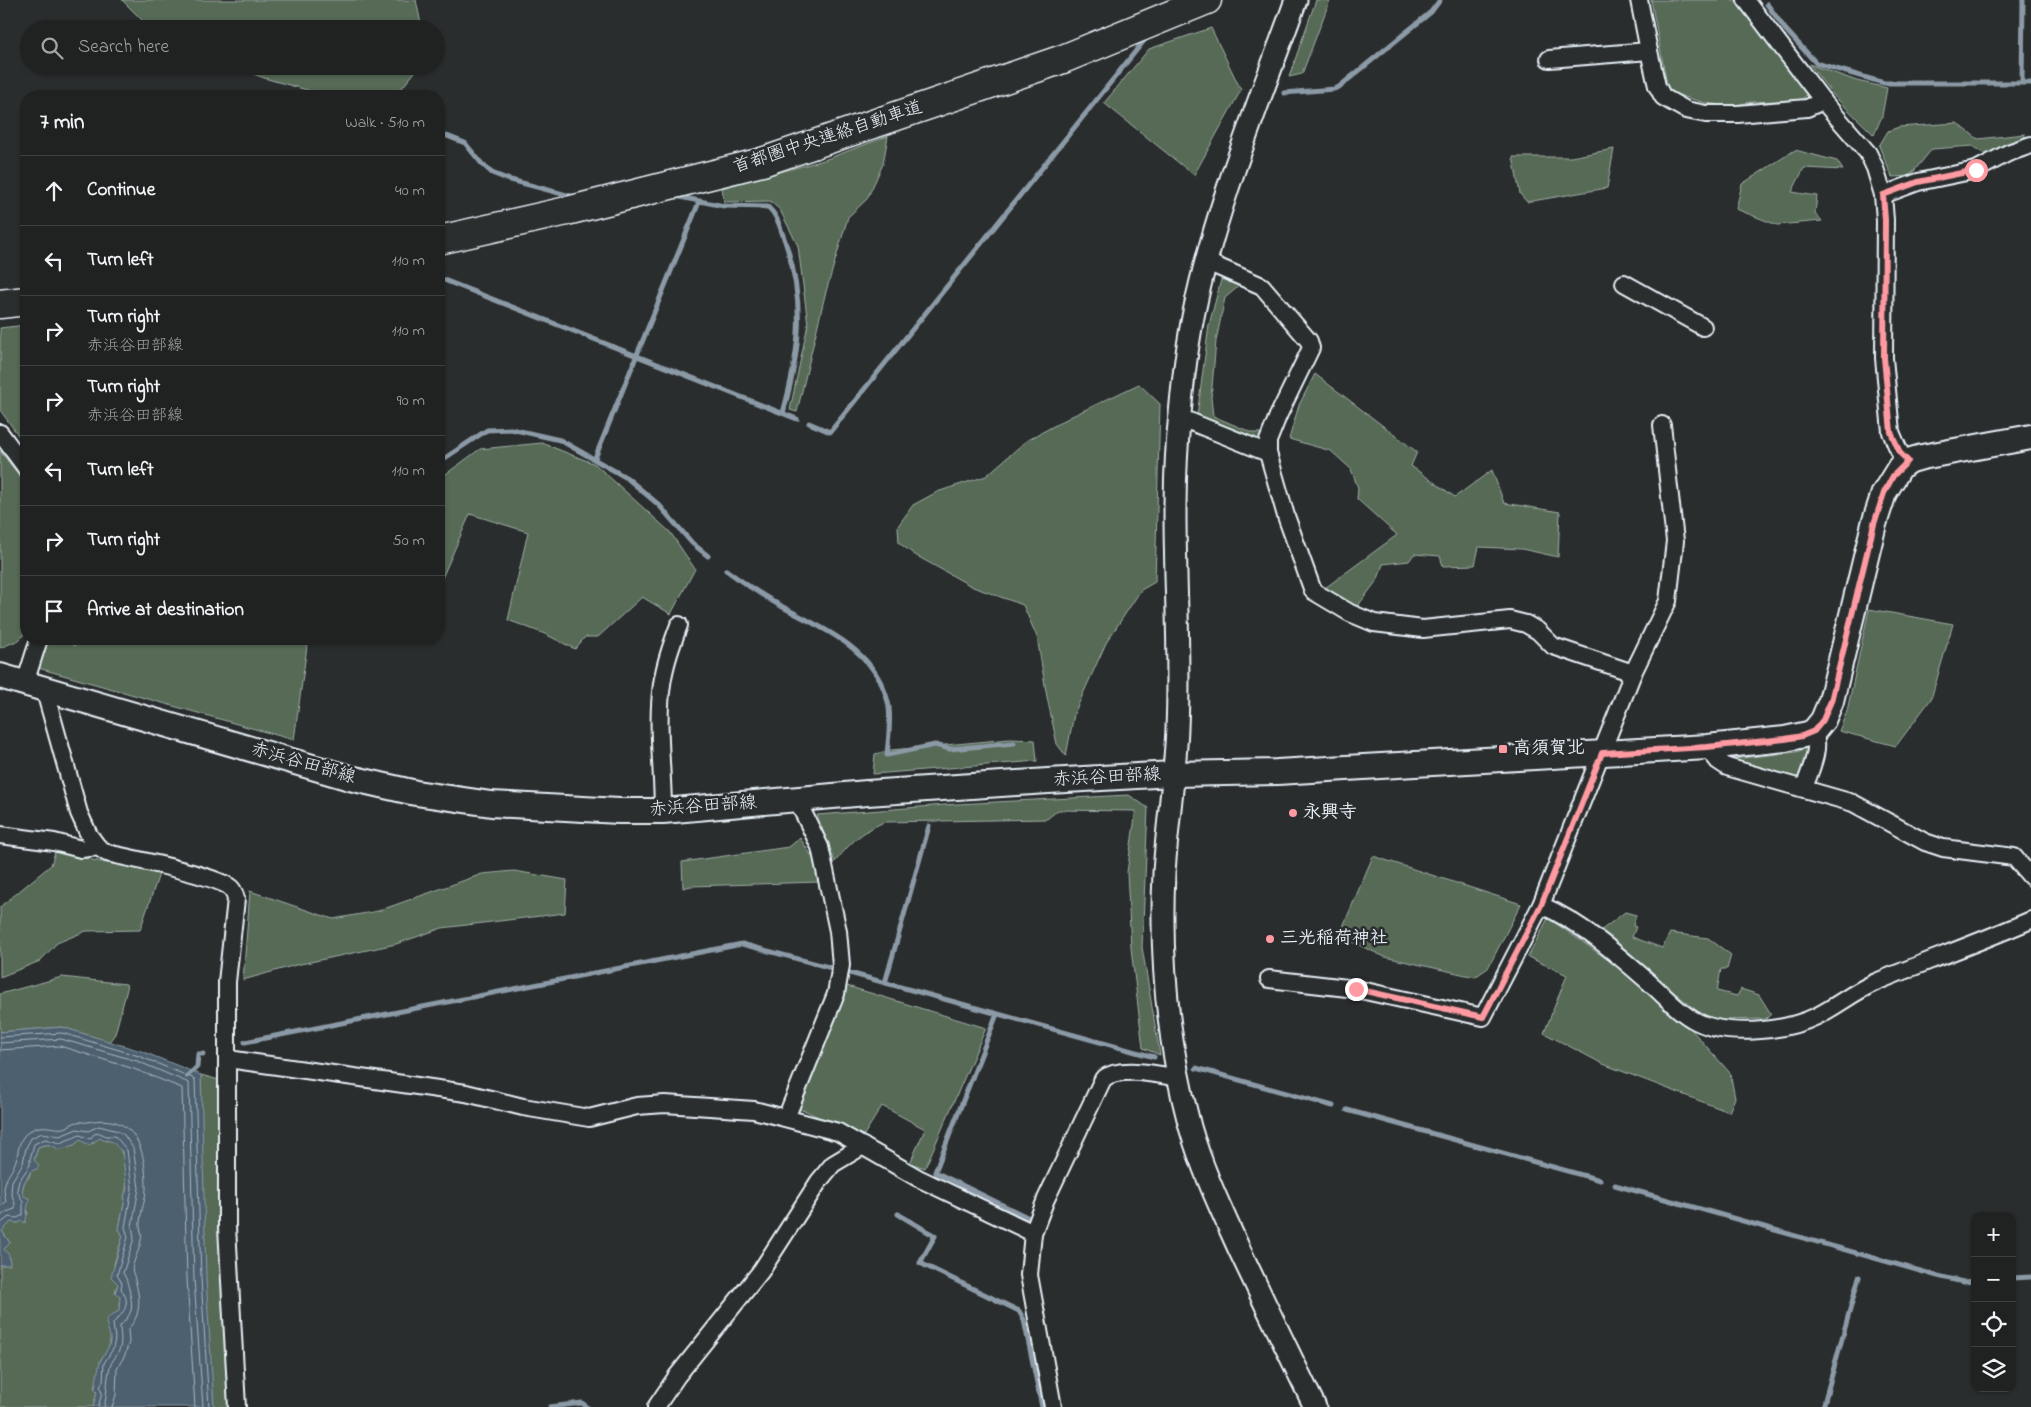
<!DOCTYPE html>
<meta charset="utf-8">
<style>
body{margin:0;font-family:"Indie Flower","Klee One",sans-serif;background:#282a2a;color:#f1f3f6}
.controls{position:absolute;right:15px;bottom:15px;display:grid;overflow:hidden;border-radius:10px;box-shadow:0 1px 4px #0004}
.controls button{width:45px;height:45px;display:grid;place-items:center;padding:0;border:0;border-bottom:1px solid #3d3f40;background:#202222;color:#f1f3f6;font:25px sans-serif}
.stop{position:absolute;width:15px;height:15px;margin:-11px;border:4px solid #ff9aa2;border-radius:50%;background:#fff}
.stop.end{background:#ff9aa2;border-color:#fff;box-shadow:0 1px 5px #0008}
.list{margin:0;padding:0;list-style:none}
h2{display:flex;justify-content:space-between;align-items:center;height:65px;margin:0;padding:0 20px;font-size:21px}
h2 small{font-size:16px;font-weight:400;color:#a2a4a5}
.list li{display:grid;grid-template-columns:32px 1fr auto;gap:15px;align-items:center;box-sizing:border-box;height:70px;padding:0 20px;border-top:1px solid #3d3f40}
.list b{display:block;font-size:19px;white-space:nowrap}
.list p{margin:0;font-size:16px;white-space:nowrap;color:#a2a4a5}
.list em{font-size:16px;font-style:normal;color:#a2a4a5}
.icon{flex:none;width:28px;height:28px;fill:none;stroke:currentColor;stroke-width:2;stroke-linecap:round;stroke-linejoin:round}
.map{position:relative;flex:none;width:2031px;height:1407px;overflow:hidden}
.search{position:absolute;background:#202222;box-shadow:0 1px 4px #0004;left:20px;top:20px;width:425px;height:55px;display:flex;align-items:center;gap:12px;box-sizing:border-box;padding:0 18px;border-radius:28px;color:#a2a4a5;font-size:19px}
.panel{position:absolute;background:#202222;box-shadow:0 1px 4px #0004;left:20px;top:90px;width:425px;height:555px;border-radius:20px}
.map>svg:first-child{display:block}
.green{fill:#576b56;stroke:#a0aea7}
.water{fill:#4d606f;stroke:#8b9aa6}
.lines{fill:none;stroke-linecap:round;stroke-linejoin:round}
.shore{stroke:#aab7c1;stroke-width:1}
.stream{stroke:#8b9aa6;stroke-width:5}
.minor-casing{stroke:#e8f1f8;stroke-width:20}
.tertiary-casing{stroke:#e8f1f8;stroke-width:25}
.secondary-casing{stroke:#e8f1f8;stroke-width:28}
.motorway-casing{stroke:#e8f1f8;stroke-width:31}
.minor{stroke:#2a2d2e;stroke-width:16}
.tertiary{stroke:#2a2d2e;stroke-width:21}
.secondary{stroke:#2a2d2e;stroke-width:24}
.motorway{stroke:#2a2d2e;stroke-width:28}
.route{stroke:#ff9aa2;stroke-width:6}
.poi-dot{fill:#ff9aa2;stroke:#2a2d2e;stroke-width:2}
.labels{text-anchor:middle;dominant-baseline:central;stroke-width:5;stroke-linejoin:round;paint-order:stroke}
.street-label{font-size:18px;fill:#e8f1f8;stroke:#2a2d2e}
.poi-label{font-size:18px;font-weight:bold;fill:#e8f1f8;stroke:#2a2d2e;text-anchor:start}
</style>
<div class="map">
<svg width="2031" height="1407" viewBox="0 0 2031 1407">
<rect width="100%" height="100%" fill="#2a2d2e"/>
<filter id="ink" filterUnits="userSpaceOnUse"><feTurbulence type="fractalNoise" baseFrequency=".02" numOctaves="2"/><feDisplacementMap in="SourceGraphic" scale="10" xChannelSelector="R" yChannelSelector="G"/><feConvolveMatrix kernelMatrix="1 2 1 2 8 2 1 2 1" color-interpolation-filters="sRGB"/></filter>
<g filter="url(#ink)">
<g class="green">
<path d="M 122,0 L 416,0 L 422,29 L 153,29 L 146,24 Z"/>
<path d="M 1316,0 L 1330,0 L 1302,74 L 1289,77 Z"/>
<path d="M 1651,0 L 1738,0 L 1807,94 L 1802,100 L 1751,102 L 1731,106 L 1705,103 L 1678,95 L 1668,90 Z"/>
<path d="M 1211,28 L 1241,90 L 1194,175 L 1104,103 L 1149,49 Z"/>
<path d="M 1809,64 L 1857,81 L 1887,88 L 1882,116 L 1874,135 L 1833,95 Z"/>
<path d="M 233,66 L 417,66 L 415,72 L 401,89 L 381,96 L 356,96 L 325,95 L 264,78 Z"/>
<path d="M 1957,123 L 1978,139 L 2025,134 L 2024,141 L 1986,155 L 1972,146 L 1932,149 L 1910,176 L 1892,177 L 1879,146 L 1888,131 L 1899,127 Z"/>
<path d="M 888,136 L 883,164 L 867,199 L 848,217 L 825,295 L 797,412 L 790,410 L 808,324 L 798,246 L 780,210 L 770,201 L 724,202 L 722,188 L 824,160 Z"/>
<path d="M 1614,149 L 1607,188 L 1527,202 L 1520,194 L 1513,157 L 1571,157 Z"/>
<path d="M 1795,150 L 1837,161 L 1843,170 L 1804,168 L 1792,192 L 1817,196 L 1815,213 L 1822,221 L 1777,225 L 1736,209 L 1742,184 Z"/>
<path d="M 1222,276 L 1239,286 L 1225,298 L 1216,341 L 1211,398 L 1213,416 L 1253,433 L 1260,433 L 1264,438 L 1256,444 L 1197,416 L 1209,325 Z"/>
<path d="M 26,325 L 26,446 L 0,410 L 0,328 Z"/>
<path d="M 1315,374 L 1417,452 L 1411,466 L 1455,497 L 1492,470 L 1504,503 L 1560,512 L 1558,557 L 1522,549 L 1479,547 L 1475,565 L 1443,566 L 1440,556 L 1414,554 L 1409,561 L 1383,564 L 1378,579 L 1357,607 L 1325,588 L 1397,535 L 1357,499 L 1358,488 L 1351,469 L 1331,451 L 1289,439 L 1299,405 Z"/>
<path d="M 1139,384 L 1160,404 L 1155,582 L 1141,590 L 1106,643 L 1074,714 L 1066,756 L 1057,744 L 1047,697 L 1037,637 L 1023,605 L 973,587 L 915,555 L 899,543 L 898,526 L 913,505 L 937,492 L 986,476 L 1026,441 L 1072,416 Z"/>
<path d="M 542,443 L 595,464 L 670,532 L 695,569 L 671,614 L 642,597 L 598,637 L 585,637 L 575,649 L 545,634 L 508,620 L 528,532 L 470,514 L 439,585 L 439,479 L 480,449 Z"/>
<path d="M 0,451 L 26,484 L 26,632 L 19,640 L 0,648 Z"/>
<path d="M 1869,609 L 1953,624 L 1931,699 L 1896,746 L 1839,731 L 1847,711 Z"/>
<path d="M 48,639 L 74,639 L 74,646 L 86,639 L 308,639 L 294,740 L 38,668 Z"/>
<path d="M 1010,739 L 1035,740 L 1037,761 L 873,774 L 875,754 L 891,750 Z"/>
<path d="M 1809,747 L 1804,781 L 1733,759 L 1796,752 Z"/>
<path d="M 1129,795 L 1148,808 L 1142,947 L 1160,1055 L 1143,1048 L 1131,948 L 1127,872 L 1136,811 L 1058,810 L 1047,819 L 884,822 C 860,833 851,842 835,862 L 817,815 L 958,804 Z"/>
<path d="M 800,838 L 815,861 L 819,882 L 691,886 L 683,888 L 682,862 L 789,847 Z"/>
<path d="M 55,852 L 159,874 L 140,930 L 86,931 L 57,943 L 40,961 L 0,977 L 0,907 L 51,865 Z"/>
<path d="M 1373,856 L 1521,904 L 1488,968 L 1475,977 L 1385,957 L 1339,936 Z"/>
<path d="M 514,871 L 567,880 L 565,913 L 442,928 L 396,944 L 296,965 L 243,980 L 250,891 L 333,919 L 378,911 L 482,874 Z"/>
<path d="M 1625,912 L 1636,915 L 1633,926 L 1636,927 L 1632,937 L 1662,948 L 1670,933 L 1708,938 L 1731,955 L 1727,969 L 1721,969 L 1717,991 L 1737,996 L 1741,989 L 1759,995 L 1771,1014 L 1766,1019 L 1720,1020 L 1701,1014 L 1599,932 Z"/>
<path d="M 1548,918 L 1644,985 L 1690,1028 L 1730,1073 L 1735,1098 L 1729,1112 L 1603,1064 L 1544,1033 L 1567,975 L 1528,957 Z"/>
<path d="M 62,977 L 126,984 L 127,989 L 115,1034 L 109,1042 L 62,1027 L 0,1032 L 0,994 Z"/>
<path d="M 847,986 L 986,1028 L 925,1168 L 910,1163 L 925,1129 L 882,1106 L 862,1138 L 806,1111 L 797,1109 Z"/>
<path d="M 201,1075 L 219,1080 L 225,1348 L 230,1407 L 214,1407 C 204,1296 202,1186 201,1075 Z"/>
<path d="M 101,1137 L 106,1141 L 112,1140 C 126,1149 130,1182 124,1197 L 125,1199 L 119,1229 L 123,1236 L 114,1264 L 118,1285 L 115,1290 C 129,1305 116,1311 108,1323 L 111,1337 L 109,1347 L 100,1361 L 98,1380 L 94,1386 L 97,1392 L 93,1407 L 0,1407 L 0,1265 L 5,1265 L 3,1249 L 10,1243 L 2,1231 L 11,1221 L 18,1223 L 28,1214 L 22,1191 L 24,1183 L 29,1177 L 38,1147 C 45,1144 52,1143 58,1149 L 74,1145 L 80,1140 L 93,1144 L 97,1138 Z"/>
</g>
<path class="water" d="M 62,1027 L 141,1051 L 201,1075 L 206,1279 L 214,1407 L 93,1407 L 97,1392 L 95,1390 C 95,1388 99,1362 101,1360 C 104,1353 111,1347 110,1338 C 110,1333 105,1324 107,1320 C 107,1317 116,1313 119,1311 L 120,1296 L 115,1293 L 118,1284 L 111,1277 L 123,1236 L 119,1229 L 125,1199 L 124,1197 L 127,1189 L 122,1151 C 111,1144 120,1142 103,1140 L 100,1138 L 89,1145 L 80,1140 L 74,1145 L 58,1150 C 53,1143 45,1144 38,1147 L 34,1160 L 39,1165 L 37,1169 L 31,1171 L 24,1183 L 22,1191 L 24,1196 L 30,1199 C 26,1207 28,1214 25,1223 L 22,1221 L 18,1223 L 11,1222 L 2,1231 L 10,1243 L 4,1249 L 9,1255 L 10,1265 L 0,1265 L 0,1032 Z"/>
<g class="lines">
<g class="shore">
<path d="M 0,1037 L 62,1033 L 139,1056 L 195,1079 L 201,1279 L 209,1407"/>
<path d="M 0,1043 L 61,1039 L 137,1061 L 189,1083 L 194,1279 L 203,1407"/>
<path d="M 0,1050 L 60,1046 L 134,1069 L 182,1088 L 187,1279 L 195,1407"/>
<path d="M 0,1206 L 6,1202 C 0,1178 10,1179 16,1160 C 19,1151 18,1140 27,1133 C 43,1120 54,1132 67,1127 C 70,1125 73,1123 77,1122 C 81,1121 85,1123 88,1122 C 135,1112 146,1149 146,1188 C 146,1199 141,1210 140,1222 C 139,1228 143,1234 141,1240 C 140,1249 135,1257 133,1265 C 131,1272 134,1273 135,1280 C 140,1297 142,1315 128,1329 L 129,1342 L 125,1355 L 117,1368 L 116,1395 L 112,1407"/>
<path d="M 0,1217 L 6,1212 L 15,1209 L 15,1204 L 11,1192 L 12,1181 L 23,1163 L 26,1148 L 31,1138 L 42,1133 L 60,1136 L 77,1129 L 88,1131 L 99,1126 L 118,1131 L 124,1135 L 133,1148 L 139,1188 L 132,1226 L 134,1238 L 123,1273 C 127,1279 127,1282 129,1289 C 133,1307 134,1312 120,1326 C 120,1335 123,1343 118,1353 C 115,1358 111,1362 110,1367 C 106,1381 108,1393 104,1407"/>
<path d="M 0,1224 L 9,1217 L 17,1218 L 23,1215 L 23,1202 L 17,1190 L 19,1181 L 30,1165 L 30,1159 L 34,1144 L 45,1139 L 60,1143 L 80,1135 L 90,1139 L 94,1134 L 100,1133 L 106,1136 L 115,1136 L 127,1150 L 132,1188 L 125,1227 L 128,1237 L 117,1275 L 122,1283 L 121,1289 C 132,1303 124,1313 113,1323 L 115,1339 L 113,1349 L 104,1363 L 103,1381 L 100,1387 L 102,1393 L 98,1407"/>
</g>
<g class="stream">
<path d="M 1767,4 L 1785,29 L 1816,63 L 1884,83 L 2031,83"/>
<path d="M 2022,82 L 2023,0"/>
<path d="M 1284,93 L 1334,89 L 1339,87 L 1431,12 L 1440,0"/>
<path d="M 447,136 L 465,143 L 482,164 L 492,173 L 507,179 L 578,198"/>
<path d="M 675,196 L 724,206 L 768,207 C 778,216 780,228 785,241 C 806,304 800,351 783,413"/>
<path d="M 439,278 L 797,419"/>
<path d="M 809,423 L 830,432 L 1147,37"/>
<path d="M 595,458 L 699,202"/>
<path d="M 439,462 L 487,430 L 511,429 L 560,440 L 627,478 L 659,505 L 692,543 L 708,556"/>
<path d="M 726,570 C 741,581 757,592 774,602 C 818,628 874,645 888,702 C 892,718 888,739 887,755 L 935,745 L 950,749 L 1014,743"/>
<path d="M 846,972 L 1154,1057"/>
<path d="M 885,983 L 929,826"/>
<path d="M 997,1014 L 935,1172 L 1027,1217"/>
<path d="M 245,1042 L 742,944 L 832,968"/>
<path d="M 1196,1068 L 1333,1106"/>
<path d="M 187,1076 L 197,1067 L 198,1054 L 203,1054"/>
<path d="M 1347,1110 L 1600,1180"/>
<path d="M 1615,1185 L 1938,1276 L 1963,1282 L 1975,1281"/>
<path d="M 898,1214 L 935,1236 L 920,1263 L 1019,1311 L 1024,1320 L 1042,1407"/>
<path d="M 2012,1278 L 2031,1277"/>
<path d="M 550,1407 L 582,1403 L 587,1407"/>
<path d="M 1823,1407 L 1859,1277"/>
</g>
<g class="minor-casing">
<g id="minor">
<path d="M 1639,0 L 1649,51 L 1657,86 L 1663,97 L 1686,110 L 1706,114 L 1738,114 L 1807,108 L 1823,101"/>
<path d="M 1746,0 L 1823,101 L 1868,153 L 1875,168 L 1883,195 L 1885,220 L 1884,358 L 1891,432 L 1900,453 L 1908,461"/>
<path d="M 1549,59 L 1649,51"/>
<path d="M 1883,195 L 1918,182 L 1976,170 L 2008,153 L 2031,145"/>
<path d="M 1207,262 L 1262,286 L 1309,341 L 1311,348 L 1278,416 L 1268,441 L 1268,453 L 1286,516 L 1313,591 L 1350,613 L 1374,623 L 1423,629 L 1510,620 L 1526,624 L 1538,631 L 1553,646 L 1633,673"/>
<path d="M 1624,283 L 1703,327"/>
<path d="M 1179,417 L 1268,453"/>
<path d="M 0,433 L 26,468"/>
<path d="M 25,683 L 39,639"/>
<path d="M 44,688 L 79,813 L 89,835 L 98,847 L 107,853 C 129,858 218,876 231,888 C 234,891 235,895 236,899 L 227,982 L 227,1227 L 237,1407"/>
<path d="M 1707,747 L 1718,761 L 1727,767 L 1853,803 L 1925,842 L 1943,848 L 2014,857 L 2031,877"/>
<path d="M 1804,788 C 1810,770 1821,750 1814,731"/>
<path d="M 663,811 C 663,769 656,726 662,684 C 665,663 672,644 679,625"/>
<path d="M 0,835 L 54,842 L 81,849 L 98,847"/>
<path d="M 1541,905 C 1582,923 1618,955 1651,984 C 1665,996 1676,1010 1692,1019 C 1724,1038 1784,1032 1817,1016 C 1837,1006 1855,991 1876,982 C 1927,961 1980,942 2031,920"/>
<path d="M 1269,979 L 1356,989 L 1483,1017 L 1541,905 L 1633,673 L 1668,601 L 1675,541 L 1662,425"/>
<path d="M 228,1059 L 466,1093 L 523,1107 L 589,1118 L 637,1106 L 665,1104 L 754,1110 L 838,1132 L 918,1178 L 1033,1233"/>
<path d="M 786,1118 L 836,994 L 841,965 L 838,931 L 820,847 L 797,800"/>
<path d="M 656,1407 L 677,1376 L 761,1271 L 819,1181 L 833,1164 L 863,1146"/>
<path d="M 1053,1407 L 1029,1275 L 1033,1233 L 1046,1199 L 1103,1079 C 1120,1065 1159,1075 1180,1078"/>
</g>
</g>
<g class="tertiary-casing">
<path id="tertiary" d="M 1296,0 C 1259,103 1216,205 1194,312 C 1187,346 1183,380 1180,414 C 1168,518 1182,623 1177,728 C 1175,776 1167,825 1164,873 C 1160,957 1168,1045 1190,1127 C 1202,1169 1221,1209 1239,1249 C 1264,1302 1289,1354 1315,1407"/>
</g>
<g class="secondary-casing">
<path id="secondary" d="M 0,676 L 350,778 L 416,793 L 491,804 L 619,811 L 663,811 L 867,793 L 1048,781 L 1173,774 L 1277,772 L 1707,747 L 1785,739 L 1808,734 L 1814,731 L 1823,720 L 1831,701 L 1874,524 L 1884,493 L 1900,467 L 1908,461 L 1922,457 L 2031,437"/>
</g>
<g class="motorway-casing">
<g id="motorway">
<path d="M 439,240 L 567,211 L 762,162 L 1063,59 L 1207,0"/>
<path d="M 0,304 L 26,301"/>
</g>
</g>
<use href="#minor" class="minor"/>
<use href="#tertiary" class="tertiary"/>
<use href="#secondary" class="secondary"/>
<use href="#motorway" class="motorway"/>
</g>
</g>
<g class="lines" filter="url(#ink)">
<path class="route" d="M 1356,989 L 1483,1017 L 1541,905 L 1602,753 L 1707,747 L 1785,739 L 1802,736 L 1814,731 L 1823,720 L 1831,701 L 1874,524 L 1884,493 L 1893,476 L 1908,461 L 1900,453 L 1891,432 L 1884,358 L 1885,220 L 1883,195 L 1918,182 L 1976,170"/>
</g>
<g class="poi-dot">
<rect x="1498" y="744" width="10" height="10" rx="2.5"/>
<circle cx="1293" cy="813" r="5"/>
<circle cx="1270" cy="939" r="5"/>
</g>
<g class="labels">
<g class="street-label">
<text transform="translate(828 138) rotate(-18)">首都圏中央連絡自動車道</text>
<text transform="translate(303 764) rotate(16)">赤浜谷田部線</text>
<text transform="translate(1107 778) rotate(-3)">赤浜谷田部線</text>
<text transform="translate(703 807) rotate(-4)">赤浜谷田部線</text>
</g>
<g class="poi-label">
<text x="1513" y="749">高須賀北</text>
<text x="1303" y="813">永興寺</text>
<text x="1280" y="939">三光稲荷神社</text>
</g>
</g>
</svg>
<div class="controls">
<button>+</button>
<button>−</button>
<button><svg class="icon" aria-label="locate" viewBox="0 0 24 24"><circle cx="12" cy="12" r="6"/><path d="M12 2v4M12 18v4M2 12h4M18 12h4"/></svg></button>
<button><svg class="icon" aria-label="layers" viewBox="0 0 24 24"><path d="M12 4l9 5-9 5-9-5zM3 14l9 5 9-5"/></svg></button>
</div>
<div class="stop" style="left:1976px;top:170px"></div>
<div class="stop end" style="left:1356px;top:989px"></div>
<div class="search"><svg class="icon" aria-label="search" viewBox="0 0 24 24"><circle cx="10" cy="10" r="6"/><path d="M15 15l6 6"/></svg>Search here</div>
<section class="panel">
<h2>7 min<small>Walk · 510 m</small></h2>
<ul class="list">
<li><svg class="icon" aria-label="ahead" viewBox="0 0 24 24"><path d="M12 20V5M6 11l6-6 6 6"/></svg><div><b>Continue</b></div><em>40 m</em></li>
<li><svg class="icon" aria-label="left" viewBox="0 0 24 24"><path d="M17 20v-9H6M10 6l-5 5 5 5"/></svg><div><b>Turn left</b></div><em>110 m</em></li>
<li><svg class="icon" aria-label="right" viewBox="0 0 24 24"><path d="M7 20v-9h11M14 6l5 5-5 5"/></svg><div><b>Turn right</b><p>赤浜谷田部線</p></div><em>110 m</em></li>
<li><svg class="icon" aria-label="right" viewBox="0 0 24 24"><path d="M7 20v-9h11M14 6l5 5-5 5"/></svg><div><b>Turn right</b><p>赤浜谷田部線</p></div><em>90 m</em></li>
<li><svg class="icon" aria-label="left" viewBox="0 0 24 24"><path d="M17 20v-9H6M10 6l-5 5 5 5"/></svg><div><b>Turn left</b></div><em>110 m</em></li>
<li><svg class="icon" aria-label="right" viewBox="0 0 24 24"><path d="M7 20v-9h11M14 6l5 5-5 5"/></svg><div><b>Turn right</b></div><em>50 m</em></li>
<li><svg class="icon" aria-label="arrive" viewBox="0 0 24 24"><path d="M6 21V4h12l-3 4 3 4H6"/></svg><div><b>Arrive at destination</b></div></li>
</ul>
</section>
</div>
